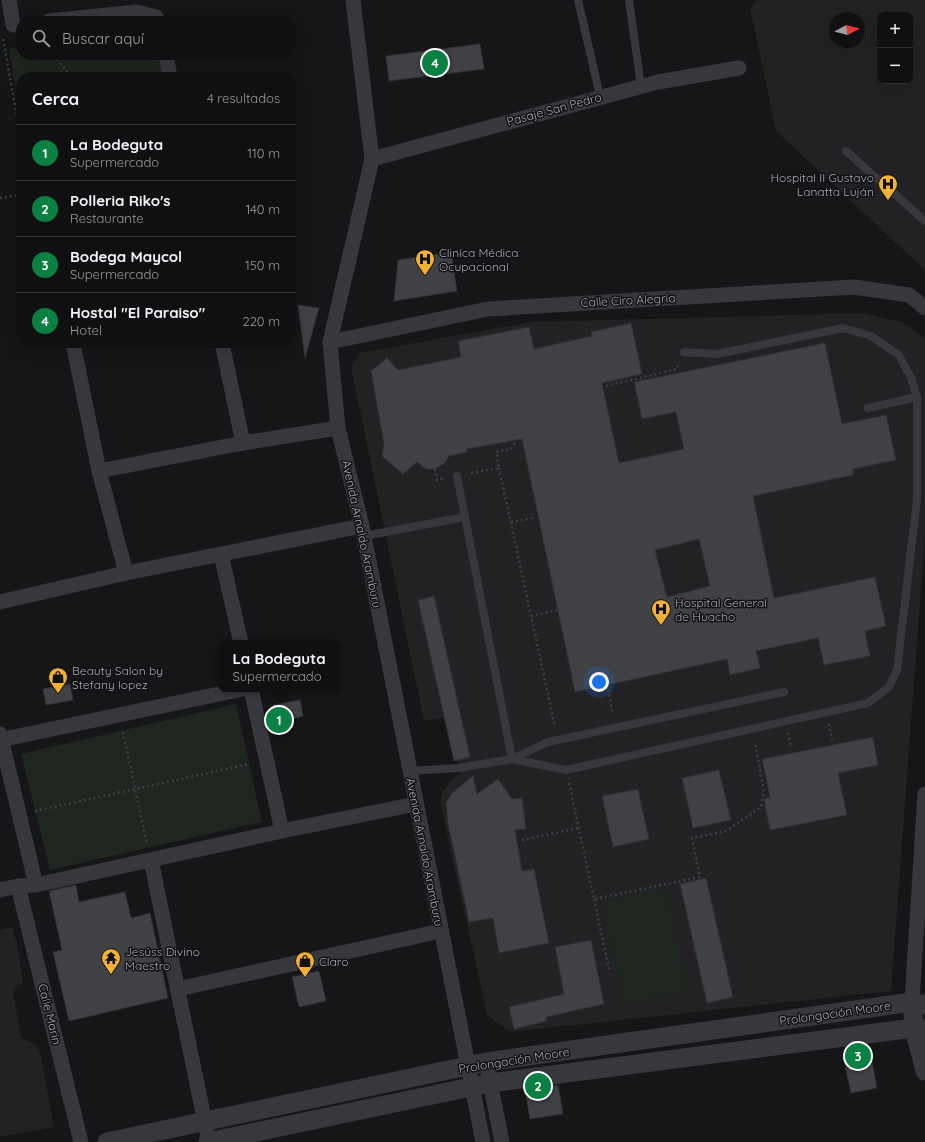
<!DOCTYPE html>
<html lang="es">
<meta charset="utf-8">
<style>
body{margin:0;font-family:Quicksand,sans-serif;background:#1e1e20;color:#f1f3f6}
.controls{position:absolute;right:12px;top:12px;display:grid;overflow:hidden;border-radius:8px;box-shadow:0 4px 16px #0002}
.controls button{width:36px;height:36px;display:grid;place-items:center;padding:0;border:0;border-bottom:1px solid #303032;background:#101012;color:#f1f3f6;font:20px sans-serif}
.compass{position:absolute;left:829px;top:12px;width:36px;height:36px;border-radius:50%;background:#101012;box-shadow:0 4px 16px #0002;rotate:83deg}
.you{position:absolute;left:599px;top:682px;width:14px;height:14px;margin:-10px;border:3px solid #fff;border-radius:50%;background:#1a73e8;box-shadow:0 0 0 6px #1a73e833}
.badge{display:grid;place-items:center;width:26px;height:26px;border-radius:50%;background:#0b8043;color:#fff;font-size:13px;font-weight:700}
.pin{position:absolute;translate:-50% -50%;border:2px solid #fff;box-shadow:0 1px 4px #0006}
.popup{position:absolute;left:218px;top:640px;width:122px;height:52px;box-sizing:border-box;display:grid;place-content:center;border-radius:8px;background:#101012;filter:drop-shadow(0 1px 3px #0005);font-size:13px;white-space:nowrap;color:#9c9d9f}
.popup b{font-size:15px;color:#f1f3f6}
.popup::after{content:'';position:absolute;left:50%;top:100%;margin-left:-8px;border:8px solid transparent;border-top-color:#101012}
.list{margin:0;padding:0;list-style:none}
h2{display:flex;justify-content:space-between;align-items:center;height:52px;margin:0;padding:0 16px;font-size:17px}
h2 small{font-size:13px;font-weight:400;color:#9c9d9f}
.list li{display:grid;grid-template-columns:26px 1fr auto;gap:12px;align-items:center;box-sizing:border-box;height:56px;padding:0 16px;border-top:1px solid #303032}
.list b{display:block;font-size:15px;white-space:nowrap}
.list p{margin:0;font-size:13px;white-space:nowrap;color:#9c9d9f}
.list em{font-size:13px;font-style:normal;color:#9c9d9f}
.icon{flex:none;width:22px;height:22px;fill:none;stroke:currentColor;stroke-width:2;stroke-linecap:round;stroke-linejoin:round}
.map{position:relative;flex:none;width:925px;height:1142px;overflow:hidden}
.search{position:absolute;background:#101012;box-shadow:0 4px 16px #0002;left:16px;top:16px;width:280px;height:44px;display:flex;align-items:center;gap:10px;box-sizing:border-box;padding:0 14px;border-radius:16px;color:#9c9d9f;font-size:15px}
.panel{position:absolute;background:#101012;box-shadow:0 4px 16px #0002;left:16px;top:72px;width:280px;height:276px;border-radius:16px}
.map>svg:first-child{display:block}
.built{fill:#222225;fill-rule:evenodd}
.green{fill:#1e261f}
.building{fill:#404145;stroke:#303034;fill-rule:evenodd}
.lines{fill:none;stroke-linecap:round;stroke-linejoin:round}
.path{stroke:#3d3f44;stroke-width:2.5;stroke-dasharray:2 3;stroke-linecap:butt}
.service{stroke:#37383d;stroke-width:8}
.minor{stroke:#37383d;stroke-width:15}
.tertiary{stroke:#37383d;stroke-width:19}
.labels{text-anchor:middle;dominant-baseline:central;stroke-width:3;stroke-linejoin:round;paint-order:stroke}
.street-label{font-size:12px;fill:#a8adb8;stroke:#111113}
.poi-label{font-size:12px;fill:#a8adb8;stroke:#111113;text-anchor:start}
</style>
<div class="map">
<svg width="925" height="1142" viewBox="0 0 925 1142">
<rect width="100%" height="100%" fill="#161618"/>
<g class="built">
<path d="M 757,0 L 925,0 L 925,270 L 776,131 L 750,8 ZM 880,15 L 910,15 L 910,81 L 880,81 ZM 835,18 L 859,18 L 859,42 L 835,42 Z"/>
<path d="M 862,313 L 902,322 L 925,339 L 925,535 L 891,991 L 510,1032 L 487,1015 L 440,802 L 443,791 L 452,779 L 460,774 L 448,717 L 424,721 L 351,367 L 360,353 L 531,322 Z"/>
<path d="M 13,927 L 23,977 L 22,983 L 13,991 L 21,1037 L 35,1045 L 40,1051 L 54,1127 L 0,1137 L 0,930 Z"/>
</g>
<g class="green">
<path d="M 21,44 L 21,55 L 159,55 L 164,77 L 21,77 L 21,117 L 9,50 Z"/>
<path d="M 236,704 L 262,822 L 50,870 L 21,754 Z"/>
<path d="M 667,888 L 688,990 L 624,1004 L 602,902 Z"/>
</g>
<g class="building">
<path d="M 480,44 L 484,69 L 389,81 L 386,56 Z"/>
<path d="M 451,252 L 457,291 L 394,301 L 398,260 Z"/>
<path d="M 298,305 L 319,308 L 305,358 Z"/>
<path d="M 631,323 L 642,374 L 602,383 L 619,463 L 684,449 L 676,412 L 642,419 L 634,382 L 825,343 L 842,424 L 886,415 L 896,460 L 853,469 L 853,475 L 753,496 L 774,598 L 875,577 L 886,626 L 865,631 L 870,656 L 824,665 L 818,638 L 756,651 L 760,668 L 730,675 L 727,659 L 575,692 L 522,439 L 467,449 L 467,452 L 449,456 L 445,463 L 435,469 L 426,469 L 417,462 L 403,474 L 382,456 L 384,444 L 371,371 L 387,358 L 398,370 L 461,357 L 458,341 L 529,327 L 534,349 L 592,336 L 591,332 ZM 699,539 L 710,586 L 667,597 L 655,550 Z"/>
<path d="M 434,596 L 470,757 L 454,761 L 418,600 Z"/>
<path d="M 70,684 L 73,700 L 46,705 L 43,689 Z"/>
<path d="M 300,700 L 303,716 L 292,719 L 294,727 L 278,730 L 273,705 Z"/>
<path d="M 873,737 L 878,765 L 838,773 L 847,815 L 770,830 L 764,799 L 770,797 L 762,759 Z"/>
<path d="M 719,770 L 731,820 L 693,828 L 682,778 Z"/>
<path d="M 473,776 L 477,794 L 498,779 L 512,799 L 522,798 L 526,829 L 515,830 L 522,871 L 534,869 L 549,943 L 499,953 L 493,918 L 469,922 L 448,824 L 446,803 L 452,793 Z"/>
<path d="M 638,789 L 649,839 L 613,847 L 602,796 Z"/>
<path d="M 706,878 L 733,997 L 707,1003 L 680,884 Z"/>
<path d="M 76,885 L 79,902 L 125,892 L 131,918 L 150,913 L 168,998 L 69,1021 L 53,952 L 62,950 L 49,891 Z"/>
<path d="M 591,940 L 604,1004 L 546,1017 L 547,1021 L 514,1029 L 509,1007 L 564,994 L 555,947 Z"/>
<path d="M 319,971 L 326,1001 L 299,1007 L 292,977 Z"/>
<path d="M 870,1051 L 877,1088 L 851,1093 L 843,1056 Z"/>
<path d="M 558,1085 L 563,1114 L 530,1119 L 525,1090 Z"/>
</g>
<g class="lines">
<g class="path">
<path d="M 3,39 L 21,138"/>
<path d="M 54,55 L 71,77"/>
<path d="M 0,198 L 21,195"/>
<path d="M 499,468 L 555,727"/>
<path d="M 435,469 L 437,480 L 444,478"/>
<path d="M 471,473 L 499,468 L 496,452 L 511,449 L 515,442 L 510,409 L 677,369 L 679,364"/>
<path d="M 511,522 L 533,518"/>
<path d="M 531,616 L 558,610"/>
<path d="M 607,685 L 613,715"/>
<path d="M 829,724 L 832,740"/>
<path d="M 123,732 L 147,844"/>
<path d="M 788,733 L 791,747"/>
<path d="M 569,783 L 594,899 L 700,877 L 692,838 L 726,831 L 761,807 L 764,792 L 755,742"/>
<path d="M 35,811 L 249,764"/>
<path d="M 522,840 L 579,828"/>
<path d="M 594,899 L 609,969"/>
</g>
<g class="service">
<path d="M 578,0 L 600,96"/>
<path d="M 629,0 L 641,86"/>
<path d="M 846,151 L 925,221"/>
<path d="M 684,352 L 717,354 L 843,328 L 871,336 L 899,355 L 911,378 L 917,397 L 917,499 L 897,670 L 889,687 L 868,703 L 566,770 L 512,759 L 548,742 L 784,692"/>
<path d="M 868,408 L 917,397"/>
<path d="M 364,536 L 465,517"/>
<path d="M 409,771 L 458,768 L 512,759 L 457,476"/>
</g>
<g class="minor">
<path d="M 9,0 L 13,25"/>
<path d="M 353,0 L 372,159 L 330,342 L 338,428 L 362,526 L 483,1142"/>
<path d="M 49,21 L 137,12 L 156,17 L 158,21"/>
<path d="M 166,55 L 170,77"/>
<path d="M 372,159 L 658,82 L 739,68"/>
<path d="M 330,342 L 488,309 L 854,287 L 909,295 L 925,308"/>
<path d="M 73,343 L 99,471 L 126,573"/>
<path d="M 222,343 L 243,443"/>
<path d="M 99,471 L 243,443 L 338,428"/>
<path d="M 221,554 L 241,643"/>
<path d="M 0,602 L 126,573 L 362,526"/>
<path d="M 251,689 L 282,831"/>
<path d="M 0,734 L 36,885"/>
<path d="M 0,740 L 243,689"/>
<path d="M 151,860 L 209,1142"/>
<path d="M 18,886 L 81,1142"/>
<path d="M 0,890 L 18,886 L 36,885 L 282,831 L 416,804"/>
<path d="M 178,989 L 441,931"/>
<path d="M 912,1002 L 925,794"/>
<path d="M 486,1062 L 502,1142"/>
</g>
<g class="tertiary">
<path d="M 913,1015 L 914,1028 L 925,1071"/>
<path d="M 107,1142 L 486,1062 L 912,1002 L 925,1005"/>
<path d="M 208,1142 L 490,1083 L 914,1028 L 925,1029"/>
</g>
</g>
<defs>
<g id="hospital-pin" transform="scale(1)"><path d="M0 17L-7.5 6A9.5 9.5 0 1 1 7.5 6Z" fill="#f2b134" stroke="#111113"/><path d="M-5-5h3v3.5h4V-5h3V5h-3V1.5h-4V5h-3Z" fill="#111"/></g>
<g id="shop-pin" transform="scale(1)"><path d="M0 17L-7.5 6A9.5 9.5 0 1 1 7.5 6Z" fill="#f2b134" stroke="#111113"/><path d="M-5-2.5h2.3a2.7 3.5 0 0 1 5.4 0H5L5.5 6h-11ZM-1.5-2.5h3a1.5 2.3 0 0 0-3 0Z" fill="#111"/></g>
<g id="temple-pin" transform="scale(1)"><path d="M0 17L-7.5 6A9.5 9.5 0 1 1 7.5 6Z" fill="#f2b134" stroke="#111113"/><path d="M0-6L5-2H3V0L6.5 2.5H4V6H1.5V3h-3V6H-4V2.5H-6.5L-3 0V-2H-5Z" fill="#111"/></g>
</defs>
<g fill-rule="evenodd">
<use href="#hospital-pin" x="888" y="184"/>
<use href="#hospital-pin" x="425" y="259"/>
<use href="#hospital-pin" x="661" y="609"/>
<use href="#shop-pin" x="58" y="677"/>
<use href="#temple-pin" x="111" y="958"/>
<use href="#shop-pin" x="305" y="961"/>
</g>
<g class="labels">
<g class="street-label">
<text transform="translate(554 109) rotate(-15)">Pasaje San Pedro</text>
<text transform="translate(628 300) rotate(-3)">Calle Ciro Alegría</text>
<text transform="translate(362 534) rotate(78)">Avenida Arnaldo Aramburu</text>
<text transform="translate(425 852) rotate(79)">Avenida Arnaldo Aramburu</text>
<text transform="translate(835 1013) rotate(-8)">Prolongación Moore</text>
<text transform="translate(50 1014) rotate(76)">Calle Marin</text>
<text transform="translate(514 1060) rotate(-9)">Prolongación Moore</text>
</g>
<g class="poi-label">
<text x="874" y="177" text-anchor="end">Hospital II Gustavo<tspan x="874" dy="14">Lanatta Luján</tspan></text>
<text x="439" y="252">Cliníca Médica<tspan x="439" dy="14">Ocupacional</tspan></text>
<text x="675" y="602">Hospital General<tspan x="675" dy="14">de Huacho</tspan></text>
<text x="72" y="670">Beauty Salon by<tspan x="72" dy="14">Stefany lopez</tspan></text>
<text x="125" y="951">Jesúss Divino<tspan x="125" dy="14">Maestro</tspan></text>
<text x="319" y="961">Claro</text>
</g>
</g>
</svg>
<div class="controls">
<button>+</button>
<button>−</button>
</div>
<svg class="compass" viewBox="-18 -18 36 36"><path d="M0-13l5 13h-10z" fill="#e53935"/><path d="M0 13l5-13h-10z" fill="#9c9d9f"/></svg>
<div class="you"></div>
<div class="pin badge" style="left:279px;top:720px">1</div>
<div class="popup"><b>La Bodeguta</b>Supermercado</div>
<div class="pin badge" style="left:538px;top:1086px">2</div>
<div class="pin badge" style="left:858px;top:1056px">3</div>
<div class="pin badge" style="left:435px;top:63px">4</div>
<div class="search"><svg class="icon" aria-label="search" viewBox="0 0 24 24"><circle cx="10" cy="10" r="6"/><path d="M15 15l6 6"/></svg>Buscar aquí</div>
<section class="panel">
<h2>Cerca<small>4 resultados</small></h2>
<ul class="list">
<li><span class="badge">1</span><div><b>La Bodeguta</b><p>Supermercado</p></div><em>110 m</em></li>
<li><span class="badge">2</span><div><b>Polleria Riko's</b><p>Restaurante</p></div><em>140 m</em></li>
<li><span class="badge">3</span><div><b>Bodega Maycol</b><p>Supermercado</p></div><em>150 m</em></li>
<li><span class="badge">4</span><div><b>Hostal &quot;El Paraiso&quot;</b><p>Hotel</p></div><em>220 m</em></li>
</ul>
</section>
</div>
